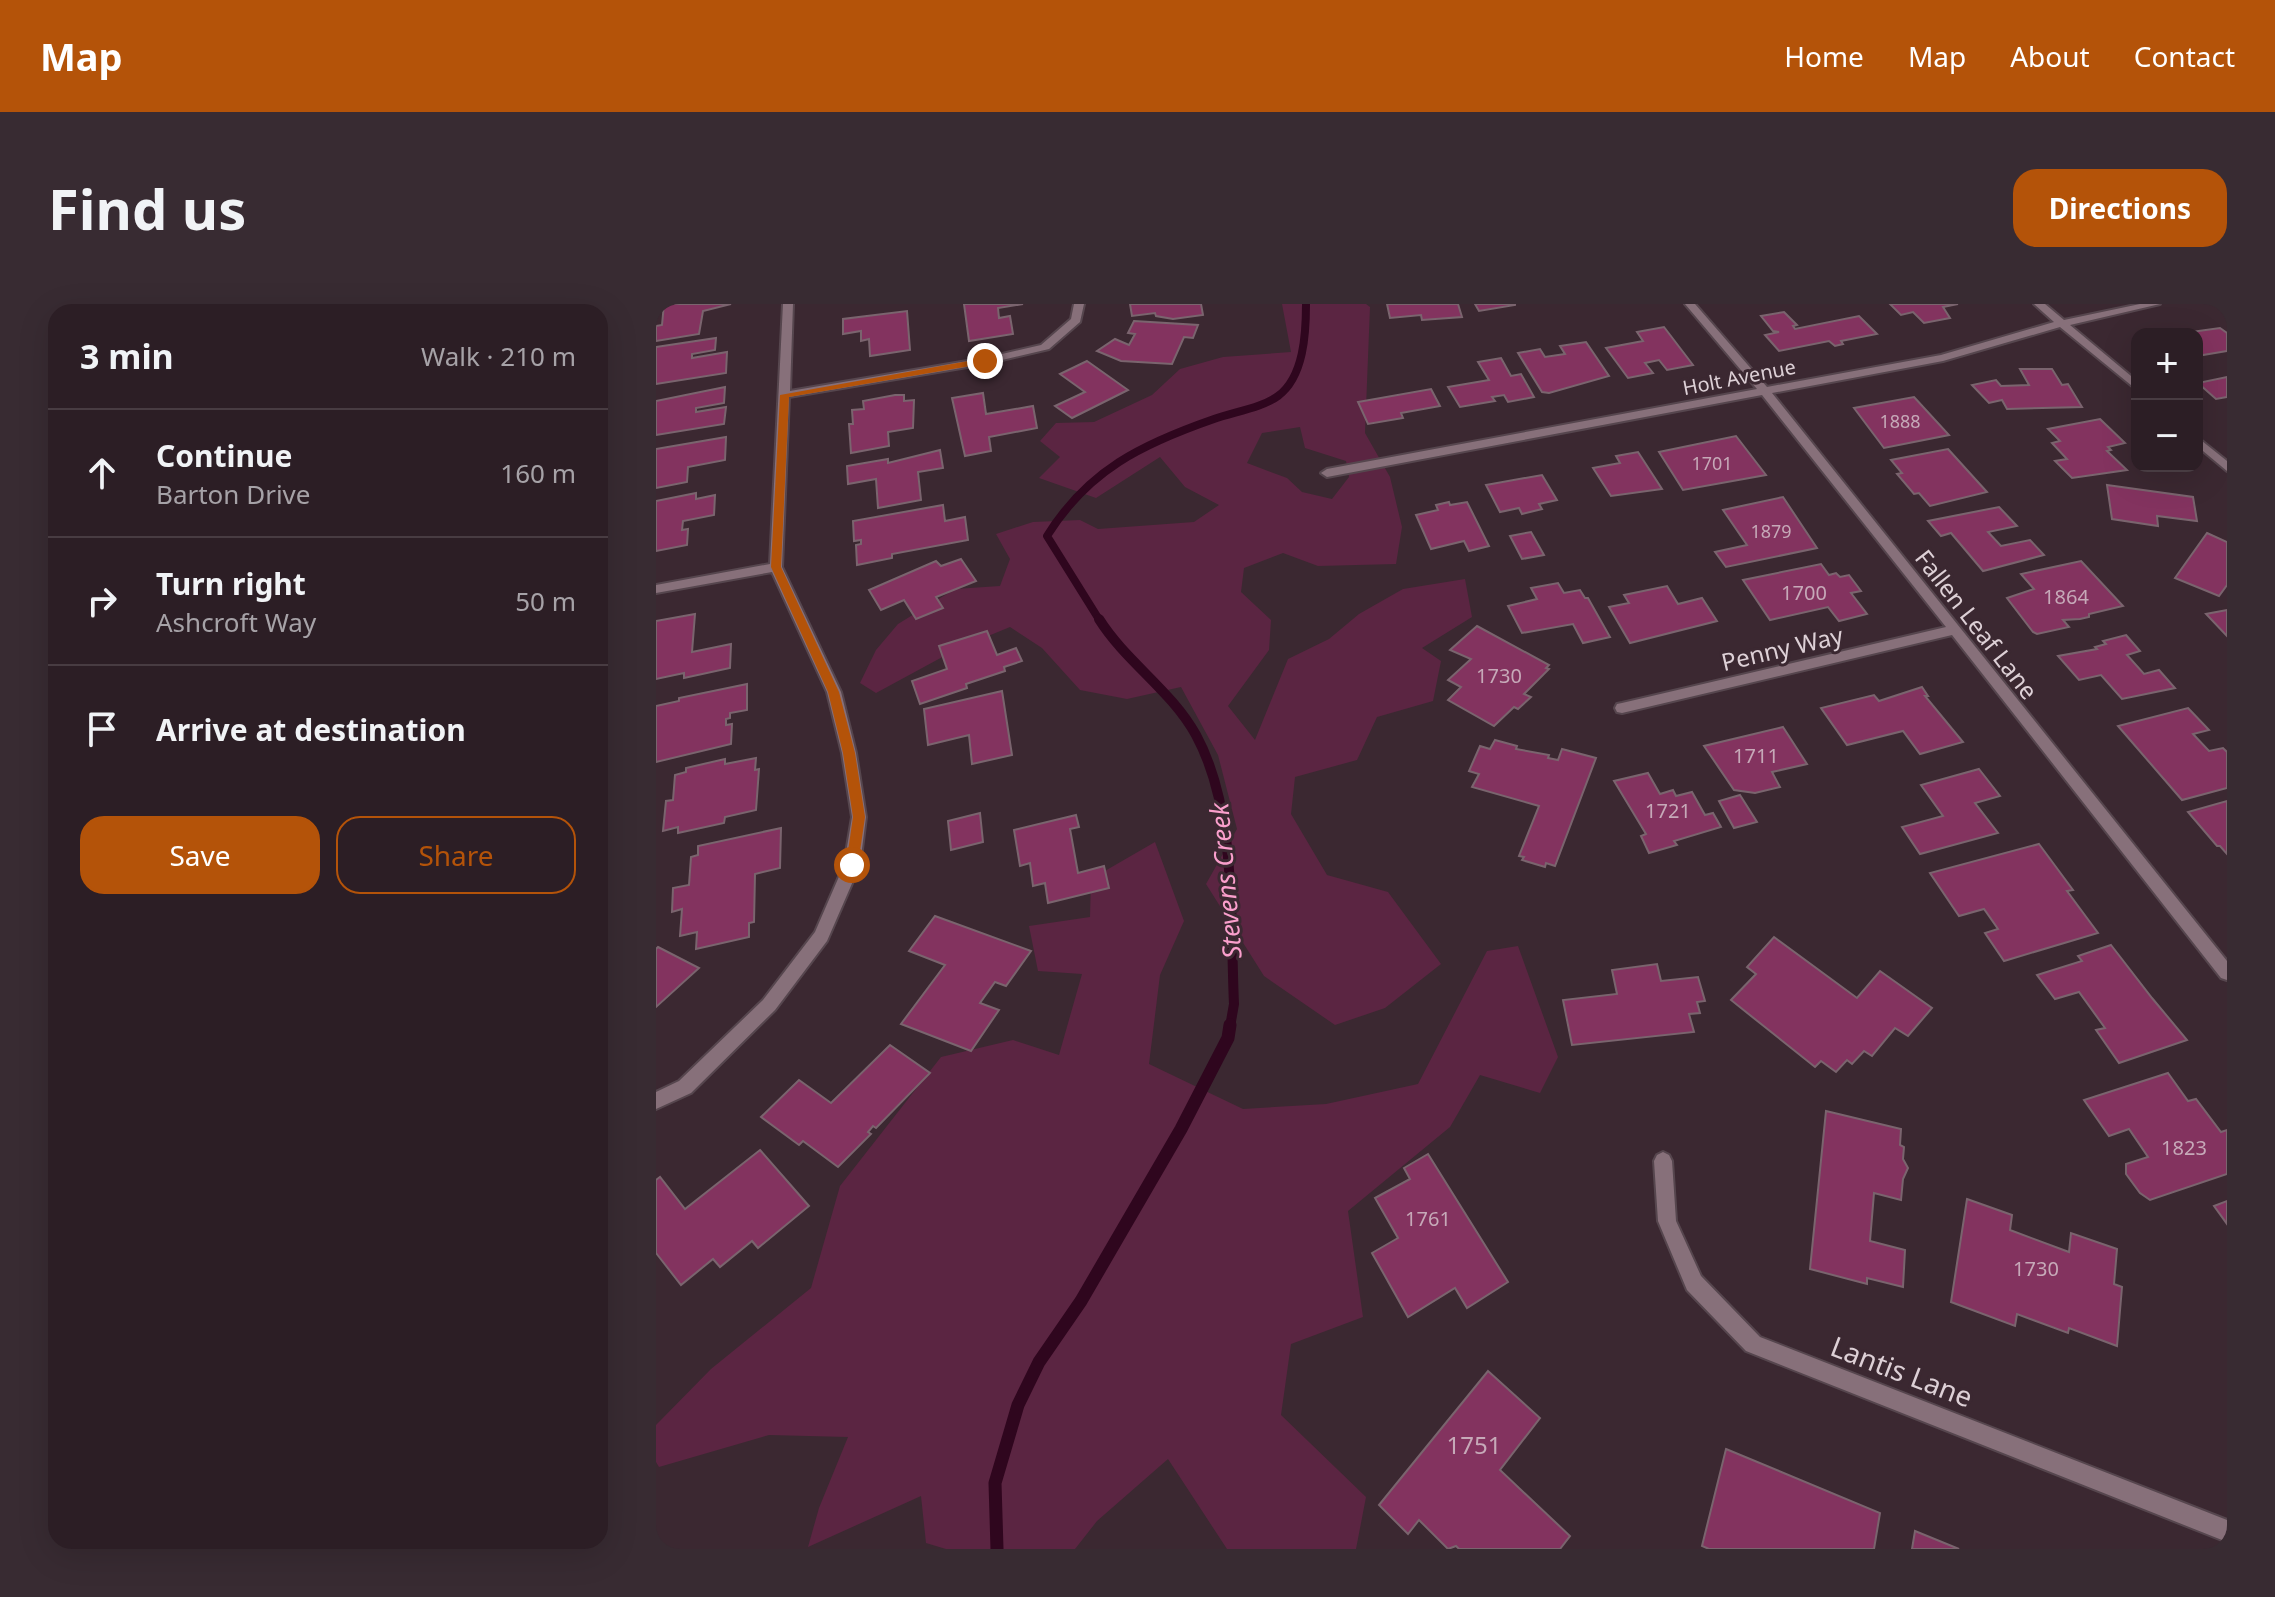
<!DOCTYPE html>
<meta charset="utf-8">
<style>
body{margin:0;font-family:"Noto Sans",sans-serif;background:#382b32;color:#f1f3f6}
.controls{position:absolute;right:24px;top:24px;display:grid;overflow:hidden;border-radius:16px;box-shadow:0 8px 32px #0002}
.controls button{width:72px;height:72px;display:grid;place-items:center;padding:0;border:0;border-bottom:2px solid #483c42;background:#2c1e25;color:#f1f3f6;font:40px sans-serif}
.stop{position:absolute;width:24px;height:24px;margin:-18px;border:6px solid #b45309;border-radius:50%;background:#fff}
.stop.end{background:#b45309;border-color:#fff;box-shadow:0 2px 8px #0008}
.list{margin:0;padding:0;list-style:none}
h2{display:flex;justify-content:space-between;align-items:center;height:104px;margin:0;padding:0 32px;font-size:34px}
h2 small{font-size:26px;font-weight:400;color:#a6a2a7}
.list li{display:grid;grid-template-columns:52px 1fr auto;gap:24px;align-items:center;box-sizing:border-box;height:128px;padding:0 32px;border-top:2px solid #483c42}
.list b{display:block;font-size:30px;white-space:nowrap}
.list p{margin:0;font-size:26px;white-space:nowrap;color:#a6a2a7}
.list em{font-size:26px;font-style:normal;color:#a6a2a7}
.actions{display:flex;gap:16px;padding:24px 32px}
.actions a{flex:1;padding:18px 0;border:2px solid #b45309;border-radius:24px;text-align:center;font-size:28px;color:#b45309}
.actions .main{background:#b45309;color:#fff}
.icon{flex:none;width:44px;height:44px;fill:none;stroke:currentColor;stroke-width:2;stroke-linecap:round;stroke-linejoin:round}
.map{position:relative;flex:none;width:1571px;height:1245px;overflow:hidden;border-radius:24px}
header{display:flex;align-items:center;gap:48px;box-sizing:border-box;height:112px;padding:0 40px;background:#b45309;color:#fff}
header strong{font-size:38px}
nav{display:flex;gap:44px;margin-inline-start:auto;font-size:28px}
.intro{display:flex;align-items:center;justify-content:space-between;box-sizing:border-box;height:192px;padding:0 48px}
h1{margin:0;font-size:56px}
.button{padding:20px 36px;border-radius:24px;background:#b45309;color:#fff;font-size:28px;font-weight:700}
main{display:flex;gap:48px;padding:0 48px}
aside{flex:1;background:#2c1e25;border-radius:24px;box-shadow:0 8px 32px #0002}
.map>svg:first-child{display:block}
.green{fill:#5b2542;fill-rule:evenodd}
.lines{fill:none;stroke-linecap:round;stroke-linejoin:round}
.stream-far2{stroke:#2f061e;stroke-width:8}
.stream-far1{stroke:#2f061e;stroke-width:10}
.stream{stroke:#2f061e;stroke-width:13}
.building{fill:#83335f;stroke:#7a646e;stroke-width:2}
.minor-casing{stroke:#56464e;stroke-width:4}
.minor{fill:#87707a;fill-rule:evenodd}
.route{fill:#b45309}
.labels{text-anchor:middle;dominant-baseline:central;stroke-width:6;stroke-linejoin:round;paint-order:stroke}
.far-number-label{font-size:18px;fill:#c6a9b8}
.far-street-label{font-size:20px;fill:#ddd0d6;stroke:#3b2831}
.number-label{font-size:20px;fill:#c6a9b8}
.street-label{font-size:24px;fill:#ddd0d6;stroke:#3b2831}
.near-number-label{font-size:24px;fill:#c6a9b8}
.water-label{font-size:26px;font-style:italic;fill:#fa9fcc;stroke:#3b2831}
.near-street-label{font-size:28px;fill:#ddd0d6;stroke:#3b2831}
</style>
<header>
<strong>Map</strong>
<nav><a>Home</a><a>Map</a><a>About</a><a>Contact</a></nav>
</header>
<div class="intro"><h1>Find us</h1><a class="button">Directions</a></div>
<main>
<aside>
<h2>3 min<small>Walk · 210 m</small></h2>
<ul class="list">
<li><svg class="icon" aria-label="ahead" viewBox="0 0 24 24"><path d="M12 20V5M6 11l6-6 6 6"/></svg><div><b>Continue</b><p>Barton Drive</p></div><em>160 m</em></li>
<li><svg class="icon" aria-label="right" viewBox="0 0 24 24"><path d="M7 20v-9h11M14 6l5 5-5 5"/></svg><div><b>Turn right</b><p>Ashcroft Way</p></div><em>50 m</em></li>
<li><svg class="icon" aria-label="arrive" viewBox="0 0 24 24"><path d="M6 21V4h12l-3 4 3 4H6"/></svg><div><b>Arrive at destination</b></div></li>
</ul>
<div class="actions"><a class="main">Save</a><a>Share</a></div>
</aside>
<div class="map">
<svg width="1571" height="1245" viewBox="0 0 1571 1245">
<rect width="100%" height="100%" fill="#3b2831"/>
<g class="green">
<path d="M 626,0 L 710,0 L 714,3 L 709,129 L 734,173 L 746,223 L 740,260 L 662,262 L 627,249 L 588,264 L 585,288 L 615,316 L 613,346 L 572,402 L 599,436 L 632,355 L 673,335 L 703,310 L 747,285 L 809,275 L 816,313 L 766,344 L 785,357 L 777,397 L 721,413 L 701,456 L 639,473 L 635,510 L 671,571 L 732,588 L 785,660 L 729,704 L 679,721 L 608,672 L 550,580 L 581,525 L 562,451 L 525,383 L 471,395 L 424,386 L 386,344 L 354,323 L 303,344 L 220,389 L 204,379 L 220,346 L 242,320 L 299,285 L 344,282 L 354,255 L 340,230 L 377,218 L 424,216 L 442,225 L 538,218 L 563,201 L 529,183 L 504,153 L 440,194 L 383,174 L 404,153 L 384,137 L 400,119 L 438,118 L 496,91 L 524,65 L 567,53 L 635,48 ZM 644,123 L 649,144 L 690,157 L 693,173 L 676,195 L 646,188 L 631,174 L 591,159 L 606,129 Z"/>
<path d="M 499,538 L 528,617 L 504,671 L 493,760 L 587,805 L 670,800 L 762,780 L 831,647 L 862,642 L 902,753 L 884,789 L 824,771 L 794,823 L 692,907 L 707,1013 L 635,1040 L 625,1111 L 710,1193 L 700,1245 L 571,1245 L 512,1155 L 441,1217 L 419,1245 L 290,1245 L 270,1239 L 265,1192 L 152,1243 L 163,1204 L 192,1133 L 113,1131 L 3,1163 L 0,1158 L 0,1121 L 55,1065 L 155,984 L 184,882 L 285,753 L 357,736 L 403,751 L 426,670 L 382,667 L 373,622 L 434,613 L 435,575 Z"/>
</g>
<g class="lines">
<path class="stream-far2" d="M 444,317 L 391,232 C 432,166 486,140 558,115 C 577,108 606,104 622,92 C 648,73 650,29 650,0"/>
<path class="stream-far1" d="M 443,315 C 470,358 515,386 540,431 C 581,506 574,616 578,700 L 574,723"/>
<path class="stream" d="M 341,1245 L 339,1179 L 362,1101 L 383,1058 L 425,997 L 525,825 L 572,734 L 574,721"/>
</g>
<g class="building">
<path d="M 8,0 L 75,0 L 47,7 L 43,30 L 0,37 L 0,22 L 6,21 Z"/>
<path d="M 308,0 L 367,0 L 342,4 L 343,14 L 354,12 L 357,30 L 313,37 Z"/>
<path d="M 474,0 L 545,0 L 547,11 L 517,15 L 500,12 L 499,9 L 476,12 Z"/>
<path d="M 731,0 L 802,0 L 806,13 L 766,16 L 765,11 L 734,14 Z"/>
<path d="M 819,0 L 859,0 L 859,1 L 823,7 Z"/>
<path d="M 1234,0 L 1302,0 L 1287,3 L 1294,14 L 1268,19 L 1257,8 L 1245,11 Z"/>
<path d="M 251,7 L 254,46 L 214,52 L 213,35 L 205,37 L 205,27 L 187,30 L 187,15 Z"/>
<path d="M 1128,8 L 1141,21 L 1137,22 L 1139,25 L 1203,12 L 1221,30 L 1185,37 L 1187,40 L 1179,42 L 1173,37 L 1123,47 L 1109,31 L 1123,28 L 1117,27 L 1105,12 Z"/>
<path d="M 478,17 L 542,21 L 537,34 L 528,33 L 516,60 L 465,57 L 441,47 L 459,35 L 473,41 L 479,30 L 472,29 Z"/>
<path d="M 1008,23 L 1037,61 L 1011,66 L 1003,56 L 989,59 L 997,69 L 972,74 L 950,44 L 987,37 L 981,28 Z"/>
<path d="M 1564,24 L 1571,29 L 1571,47 L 1541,52 L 1541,30 L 1528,29 Z"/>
<path d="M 60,34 L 59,46 L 36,50 L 36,54 L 71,48 L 70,69 L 0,80 L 0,43 Z"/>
<path d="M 930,38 L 953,72 L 893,89 L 886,88 L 862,49 L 884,45 L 889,53 L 909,50 L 904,42 Z"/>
<path d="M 845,54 L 855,72 L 865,70 L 878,93 L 852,98 L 848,91 L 836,93 L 839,97 L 804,103 L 792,83 L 833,76 L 822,58 Z"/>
<path d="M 431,57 L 472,86 L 416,114 L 399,102 L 429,88 L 404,70 Z"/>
<path d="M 1364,65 L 1396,65 L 1406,81 L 1412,80 L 1426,103 L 1351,105 L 1346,96 L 1333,99 L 1316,81 L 1340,76 L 1345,82 L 1373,81 Z"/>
<path d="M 1571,73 L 1571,93 L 1560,95 L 1542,79 Z"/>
<path d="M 69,83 L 68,99 L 40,104 L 40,108 L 70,103 L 68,120 L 0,131 L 0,97 Z"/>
<path d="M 775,85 L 784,102 L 745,109 L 747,114 L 712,120 L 702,98 Z"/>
<path d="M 327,89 L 330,110 L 377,102 L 381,124 L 333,133 L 335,147 L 309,152 L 296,94 Z"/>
<path d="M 239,91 L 248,91 L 248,97 L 258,96 L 257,124 L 232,128 L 233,142 L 195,149 L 193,120 L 197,120 L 196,106 L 208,105 L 207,97 Z"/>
<path d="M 1258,93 L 1293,131 L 1228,144 L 1198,104 Z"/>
<path d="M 1444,115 L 1469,139 L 1452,143 L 1455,146 L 1451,147 L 1471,166 L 1416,174 L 1399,157 L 1411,155 L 1396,139 L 1404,137 L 1392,125 Z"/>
<path d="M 1080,132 L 1110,171 L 1027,186 L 1003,148 Z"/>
<path d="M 70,133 L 69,156 L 32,163 L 31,178 L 0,184 L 0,145 Z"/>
<path d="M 1292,145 L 1331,188 L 1274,202 L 1263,189 L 1258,190 L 1241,170 L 1246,169 L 1235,156 Z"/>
<path d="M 284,146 L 287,164 L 262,168 L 265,196 L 222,204 L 220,175 L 192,180 L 191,162 L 232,155 L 232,159 Z"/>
<path d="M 982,148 L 1006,185 L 955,192 L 937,164 L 964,159 L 960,152 Z"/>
<path d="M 886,171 L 901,196 L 883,200 L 886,205 L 866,210 L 863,204 L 844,208 L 830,181 Z"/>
<path d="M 1451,181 L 1537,193 L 1541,217 L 1501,212 L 1502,222 L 1456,215 Z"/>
<path d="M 40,189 L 40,195 L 59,191 L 58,211 L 27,217 L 26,226 L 32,225 L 31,241 L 0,247 L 0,197 Z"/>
<path d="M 1127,193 L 1161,244 L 1070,263 L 1059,248 L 1091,241 L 1067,206 Z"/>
<path d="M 793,198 L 794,201 L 811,198 L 833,242 L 813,247 L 808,237 L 775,245 L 760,211 L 782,206 L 780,201 Z"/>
<path d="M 287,201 L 289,217 L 309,213 L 312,236 L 236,250 L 236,254 L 201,261 L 200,241 L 205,240 L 205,236 L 198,237 L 197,217 Z"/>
<path d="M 1343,203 L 1361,222 L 1332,228 L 1345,242 L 1374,236 L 1388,251 L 1327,267 L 1295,229 L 1285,232 L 1272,217 Z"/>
<path d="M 875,228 L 888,251 L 866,255 L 854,232 Z"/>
<path d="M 1551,229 L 1571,238 L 1571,281 L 1563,292 L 1519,274 Z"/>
<path d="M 305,255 L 320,277 L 280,293 L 287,304 L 260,315 L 248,296 L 225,306 L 213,286 L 280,257 L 285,262 Z"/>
<path d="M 1425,257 L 1467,302 L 1433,310 L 1433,313 L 1424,315 L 1407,316 L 1413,323 L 1381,330 L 1377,328 L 1351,294 L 1378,285 L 1365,270 Z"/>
<path d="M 1165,260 L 1173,271 L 1180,269 L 1184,273 L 1193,271 L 1205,287 L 1195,289 L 1211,310 L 1183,317 L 1172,303 L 1114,316 L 1087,276 Z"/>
<path d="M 902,279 L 908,289 L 924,286 L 929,294 L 932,294 L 954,333 L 927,339 L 917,320 L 866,329 L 852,302 L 881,295 L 875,284 Z"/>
<path d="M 1011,282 L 1022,300 L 1046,294 L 1061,317 L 974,339 L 953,303 L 973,299 L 968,291 Z"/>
<path d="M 1571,306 L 1571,332 L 1550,310 Z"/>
<path d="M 39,310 L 36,348 L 75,340 L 74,364 L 28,374 L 28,369 L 0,375 L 0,317 Z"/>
<path d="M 821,322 L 893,361 L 890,364 L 893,365 L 868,390 L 875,393 L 862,405 L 858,403 L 838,422 L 792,396 L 805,383 L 792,376 L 815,355 L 794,346 Z"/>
<path d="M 331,327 L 341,351 L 360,344 L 366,357 L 348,363 L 349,367 L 310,380 L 311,384 L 264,400 L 256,377 L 291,365 L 283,342 Z"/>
<path d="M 1470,331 L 1484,347 L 1471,351 L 1488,370 L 1503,366 L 1519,384 L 1466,395 L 1445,371 L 1423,376 L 1402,352 L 1441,345 L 1439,343 L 1450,340 L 1447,337 Z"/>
<path d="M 91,380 L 91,406 L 74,409 L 74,414 L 70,415 L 70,421 L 76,420 L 75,440 L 0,458 L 0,402 L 23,397 L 23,394 Z"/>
<path d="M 1266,383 L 1272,392 L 1269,392 L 1307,438 L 1264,450 L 1247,427 L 1191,441 L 1165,404 L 1218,391 L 1223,397 Z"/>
<path d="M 346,387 L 356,451 L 316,460 L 313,431 L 272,441 L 268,405 Z"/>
<path d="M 1532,404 L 1553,426 L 1537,430 L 1553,447 L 1567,444 L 1571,448 L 1571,484 L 1526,496 L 1462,422 Z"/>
<path d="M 1127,423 L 1151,460 L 1116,468 L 1124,483 L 1099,489 L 1078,486 L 1048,442 Z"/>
<path d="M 839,436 L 861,442 L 860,445 L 893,451 L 892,454 L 902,456 L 906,445 L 940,454 L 899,562 L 890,559 L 889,563 L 866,556 L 868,553 L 863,552 L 883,502 L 816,483 L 823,470 L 813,467 L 824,442 L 834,445 Z"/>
<path d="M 100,454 L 99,466 L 103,465 L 100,506 L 69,513 L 68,519 L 22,529 L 22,523 L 7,527 L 10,497 L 17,496 L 19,471 L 30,468 L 30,464 L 69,455 L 69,460 Z"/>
<path d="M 1323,465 L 1344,492 L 1319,499 L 1342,529 L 1264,550 L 1246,523 L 1287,512 L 1265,481 Z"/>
<path d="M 992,469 L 1004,490 L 1017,486 L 1020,492 L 1036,488 L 1049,511 L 1057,509 L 1065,523 L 1018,537 L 1021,541 L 993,549 L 985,532 L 990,530 L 958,477 Z"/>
<path d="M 1084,491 L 1101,518 L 1078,524 L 1063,497 Z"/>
<path d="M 1571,497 L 1571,550 L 1564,542 L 1561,542 L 1532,508 Z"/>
<path d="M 324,509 L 327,538 L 295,546 L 292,517 Z"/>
<path d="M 420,511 L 423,523 L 414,525 L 422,569 L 448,562 L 453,584 L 392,599 L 389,579 L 377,582 L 374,559 L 364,562 L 358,526 Z"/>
<path d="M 125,524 L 124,564 L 99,570 L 98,618 L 93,619 L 93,633 L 40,645 L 41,628 L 24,632 L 26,605 L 16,608 L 17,584 L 33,581 L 35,553 L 42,551 L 42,542 Z"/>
<path d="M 1383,540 L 1417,586 L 1411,587 L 1442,629 L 1348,657 L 1329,629 L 1342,625 L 1328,605 L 1303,612 L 1274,569 Z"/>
<path d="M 279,612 L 375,647 L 350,682 L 339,678 L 324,699 L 343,706 L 315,747 L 245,720 L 289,661 L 253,647 Z"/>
<path d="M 1118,633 L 1201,694 L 1224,667 L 1276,704 L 1252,732 L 1239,724 L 1216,752 L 1208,747 L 1196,760 L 1191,756 L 1180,768 L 1165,757 L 1159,763 L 1075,696 L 1100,670 L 1091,663 Z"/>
<path d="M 1455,641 L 1496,694 L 1531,736 L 1463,759 L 1440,726 L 1449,724 L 1423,688 L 1399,695 L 1381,671 L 1426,657 L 1422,652 Z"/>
<path d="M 2,643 L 43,664 L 0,703 L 0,645 Z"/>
<path d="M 1001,660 L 1005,677 L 1042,673 L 1049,697 L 1041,698 L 1044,709 L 1033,710 L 1038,728 L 916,741 L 907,696 L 961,690 L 956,666 Z"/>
<path d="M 234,741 L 274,769 L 220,824 L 217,822 L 212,828 L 215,830 L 182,863 L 147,837 L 143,841 L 105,813 L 143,776 L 175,799 Z"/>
<path d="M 1512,769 L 1532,797 L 1540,795 L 1565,828 L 1571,826 L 1571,870 L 1494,896 L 1484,889 L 1470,870 L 1470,860 L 1492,853 L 1473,825 L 1453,832 L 1428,796 Z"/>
<path d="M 1170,807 L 1245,825 L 1244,841 L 1248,843 L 1247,855 L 1252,864 L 1247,875 L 1245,896 L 1218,889 L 1214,937 L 1249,946 L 1247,983 L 1211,974 L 1211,980 L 1154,965 Z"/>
<path d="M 104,846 L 153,902 L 102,944 L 96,937 L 64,963 L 57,955 L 25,981 L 0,949 L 0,876 L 4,873 L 29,905 Z"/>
<path d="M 772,850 L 852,978 L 811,1004 L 799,984 L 752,1013 L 716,949 L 742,934 L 719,894 L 754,875 L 748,864 Z"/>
<path d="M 1311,895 L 1356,911 L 1354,926 L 1413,948 L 1415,929 L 1461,945 L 1458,980 L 1466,983 L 1461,1042 L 1413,1024 L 1412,1029 L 1361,1010 L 1359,1022 L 1295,998 Z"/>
<path d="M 1571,897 L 1571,920 L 1558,902 Z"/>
<path d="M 832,1067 L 884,1114 L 844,1166 L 914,1232 L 904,1245 L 803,1245 L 800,1242 L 792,1245 L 763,1216 L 752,1230 L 723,1201 Z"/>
<path d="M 1070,1145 L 1224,1209 L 1218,1245 L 1053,1245 L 1046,1242 Z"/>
<path d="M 1259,1227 L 1303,1245 L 1256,1245 Z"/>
</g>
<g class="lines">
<g class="minor-casing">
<g id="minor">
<path d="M 127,0 L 137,0 L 134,87 L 329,54 L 385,41 L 415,15 L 418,0 L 428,0 L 424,18 L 393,45 L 329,60 L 133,93 L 126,263 L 185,388 L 200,449 L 210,513 L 204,561 L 171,637 L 119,706 L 35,789 L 0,805 L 0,788 L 23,777 L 107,696 L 159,628 L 188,561 L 196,513 L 186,449 L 171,388 L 116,268 L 0,289 L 0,281 L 114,260 Z"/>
<path d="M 1029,0 L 1039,0 L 1111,83 L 1285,51 L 1398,18 L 1378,0 L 1389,0 L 1408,16 L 1484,0 L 1504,0 L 1414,21 L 1481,77 L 1481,86 L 1404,23 L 1287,57 L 1116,89 L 1571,657 L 1571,676 L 1565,674 L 1296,331 L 966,409 L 961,408 L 959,404 L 961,400 L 966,399 L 1290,323 L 1106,91 L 671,173 L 665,169 L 671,165 L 1101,85 Z"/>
<path d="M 1541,133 L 1571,157 L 1571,167 L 1541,142 Z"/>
<path d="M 1007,848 L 1013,851 L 1016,857 L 1020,917 L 1045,972 L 1104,1033 L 1571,1216 L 1571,1238 L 1090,1047 L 1031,986 L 1002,917 L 998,857 L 1001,851 Z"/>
</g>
</g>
<use href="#minor" class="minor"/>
</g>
<path class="route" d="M 329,54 L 332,59 L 133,93 L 125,263 L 183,388 L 199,449 L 209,513 L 202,561 L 196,566 L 190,561 L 197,513 L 187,449 L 172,388 L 115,263 L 124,91 Z"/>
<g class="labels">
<g class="far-number-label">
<text x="1244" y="117">1888</text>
<text x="1056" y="159">1701</text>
<text x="1115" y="227">1879</text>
</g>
<g class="far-street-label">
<text transform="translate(1083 73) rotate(-11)">Holt Avenue</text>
</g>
<g class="number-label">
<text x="1148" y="288">1700</text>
<text x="1410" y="292">1864</text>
<text x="843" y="371">1730</text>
<text x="1100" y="451">1711</text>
<text x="1012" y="506">1721</text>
<text x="1528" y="843">1823</text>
<text x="772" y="914">1761</text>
<text x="1380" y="964">1730</text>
</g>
<g class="street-label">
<text transform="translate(1321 320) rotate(52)">Fallen Leaf Lane</text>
<text transform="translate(1126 344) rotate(-13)">Penny Way</text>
</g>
<g class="near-number-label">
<text x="818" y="1140">1751</text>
</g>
<g class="water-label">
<text transform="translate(569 577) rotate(-95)">Stevens Creek</text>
</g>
<g class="near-street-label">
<text transform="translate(1246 1067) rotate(21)">Lantis Lane</text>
</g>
</g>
</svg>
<div class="controls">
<button>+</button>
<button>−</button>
</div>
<div class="stop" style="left:196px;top:561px"></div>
<div class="stop end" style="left:329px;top:57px"></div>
</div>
</main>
